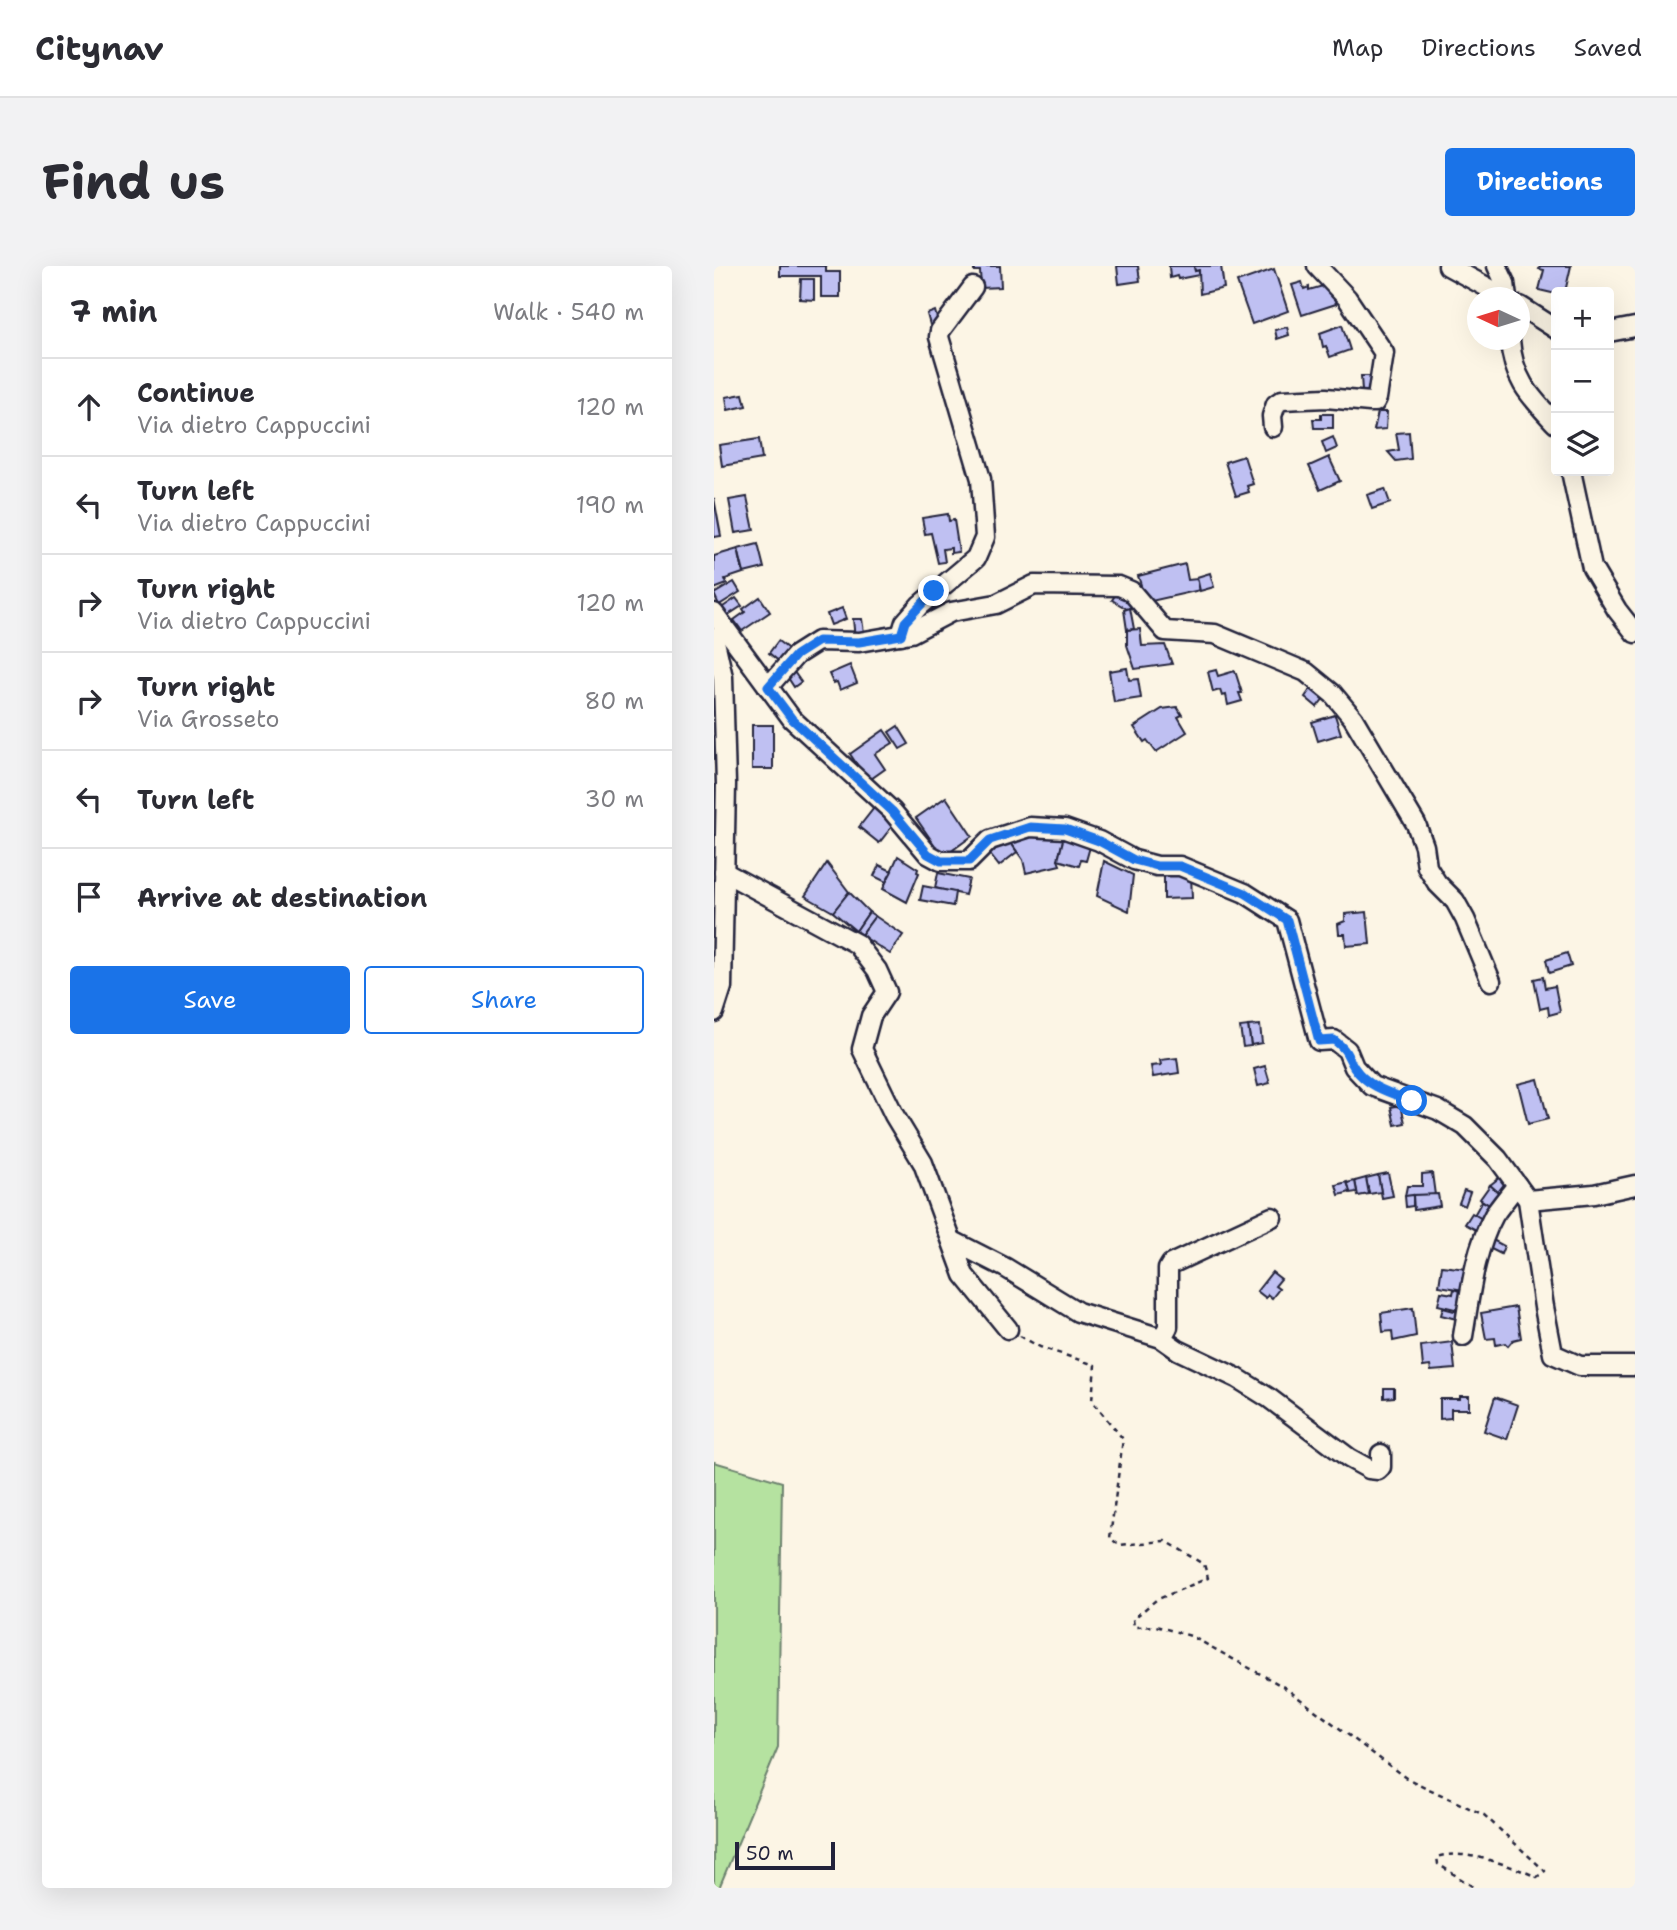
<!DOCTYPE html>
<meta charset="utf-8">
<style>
body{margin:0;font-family:"Shantell Sans",sans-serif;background:#f2f2f3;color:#2b2b33}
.controls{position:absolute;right:21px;top:21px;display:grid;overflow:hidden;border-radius:7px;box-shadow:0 7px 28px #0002}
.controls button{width:63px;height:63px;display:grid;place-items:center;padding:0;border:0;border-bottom:2px solid #e1e1e2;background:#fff;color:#2b2b33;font:35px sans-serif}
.compass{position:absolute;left:753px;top:21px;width:63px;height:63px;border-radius:50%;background:#fff;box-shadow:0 7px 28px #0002;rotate:274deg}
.scale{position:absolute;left:21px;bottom:18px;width:100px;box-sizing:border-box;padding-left:7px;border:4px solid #22223b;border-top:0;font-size:19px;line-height:24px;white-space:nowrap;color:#22223b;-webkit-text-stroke:5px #fcf5e5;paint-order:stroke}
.stop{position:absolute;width:21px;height:21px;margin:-16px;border:5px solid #1a73e8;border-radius:50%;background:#fff}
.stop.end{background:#1a73e8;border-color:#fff;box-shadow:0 2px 7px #0008}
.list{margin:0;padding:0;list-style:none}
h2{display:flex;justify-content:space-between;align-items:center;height:91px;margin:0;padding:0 28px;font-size:30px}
h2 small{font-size:23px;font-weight:400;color:#7c7c81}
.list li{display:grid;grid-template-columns:46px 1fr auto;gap:21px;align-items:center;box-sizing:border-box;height:98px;padding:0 28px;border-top:2px solid #e1e1e2}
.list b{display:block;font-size:26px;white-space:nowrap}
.list p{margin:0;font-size:23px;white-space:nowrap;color:#7c7c81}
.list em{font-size:23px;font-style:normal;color:#7c7c81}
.actions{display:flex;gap:14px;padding:21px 28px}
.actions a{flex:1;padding:16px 0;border:2px solid #1a73e8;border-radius:7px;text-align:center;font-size:24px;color:#1a73e8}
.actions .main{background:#1a73e8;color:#fff}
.icon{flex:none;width:38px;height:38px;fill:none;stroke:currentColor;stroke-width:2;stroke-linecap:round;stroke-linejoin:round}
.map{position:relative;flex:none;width:921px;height:1622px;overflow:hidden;border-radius:7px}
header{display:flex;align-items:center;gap:42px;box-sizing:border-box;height:98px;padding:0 35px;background:#fff;border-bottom:2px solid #e1e1e2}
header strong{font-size:33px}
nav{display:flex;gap:38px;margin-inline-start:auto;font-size:24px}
.intro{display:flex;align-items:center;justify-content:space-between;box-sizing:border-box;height:168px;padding:0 42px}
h1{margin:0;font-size:49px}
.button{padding:18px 32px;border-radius:7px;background:#1a73e8;color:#fff;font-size:24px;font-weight:700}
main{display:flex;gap:42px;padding:0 42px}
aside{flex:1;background:#fff;border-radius:7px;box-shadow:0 7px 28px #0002}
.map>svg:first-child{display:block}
.green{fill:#b5e2a0;stroke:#6c826e;stroke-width:2}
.building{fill:#bfc0f2;stroke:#22223b;stroke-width:2}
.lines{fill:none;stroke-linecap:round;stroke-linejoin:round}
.minor-casing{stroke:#22223b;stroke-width:23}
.path{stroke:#22223b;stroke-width:2.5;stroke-dasharray:5 5;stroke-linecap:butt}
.minor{stroke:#fcf5e5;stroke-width:18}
.route{stroke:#1a73e8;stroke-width:9}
</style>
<header>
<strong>Citynav</strong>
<nav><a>Map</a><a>Directions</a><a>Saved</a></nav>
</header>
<div class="intro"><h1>Find us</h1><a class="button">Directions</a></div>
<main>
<aside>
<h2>7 min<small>Walk · 540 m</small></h2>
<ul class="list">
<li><svg class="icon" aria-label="ahead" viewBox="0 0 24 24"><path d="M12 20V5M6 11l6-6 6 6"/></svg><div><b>Continue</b><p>Via dietro Cappuccini</p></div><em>120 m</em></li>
<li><svg class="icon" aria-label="left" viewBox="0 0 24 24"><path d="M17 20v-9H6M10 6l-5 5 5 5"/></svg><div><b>Turn left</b><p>Via dietro Cappuccini</p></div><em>190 m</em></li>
<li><svg class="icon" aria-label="right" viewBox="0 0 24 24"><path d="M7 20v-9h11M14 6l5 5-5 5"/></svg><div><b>Turn right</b><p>Via dietro Cappuccini</p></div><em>120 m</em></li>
<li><svg class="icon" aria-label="right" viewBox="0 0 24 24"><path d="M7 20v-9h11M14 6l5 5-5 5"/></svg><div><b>Turn right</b><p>Via Grosseto</p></div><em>80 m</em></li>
<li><svg class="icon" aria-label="left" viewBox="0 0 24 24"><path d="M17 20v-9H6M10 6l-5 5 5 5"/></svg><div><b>Turn left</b></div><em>30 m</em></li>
<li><svg class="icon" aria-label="arrive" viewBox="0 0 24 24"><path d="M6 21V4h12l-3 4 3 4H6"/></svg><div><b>Arrive at destination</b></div></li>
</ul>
<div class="actions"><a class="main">Save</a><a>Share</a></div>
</aside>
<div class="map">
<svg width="921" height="1622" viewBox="0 0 921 1622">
<rect width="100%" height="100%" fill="#fcf5e5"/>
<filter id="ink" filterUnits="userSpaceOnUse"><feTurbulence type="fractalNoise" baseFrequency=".0143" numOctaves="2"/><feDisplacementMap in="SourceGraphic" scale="14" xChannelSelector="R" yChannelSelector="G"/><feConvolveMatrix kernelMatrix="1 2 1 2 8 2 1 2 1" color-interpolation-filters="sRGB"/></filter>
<g filter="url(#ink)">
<path class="green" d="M 0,1196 L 68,1216 L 64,1481 L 5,1622 L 0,1622 Z"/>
<g class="building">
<path d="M 66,0 L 112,0 L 112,6 L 126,6 L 126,31 L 107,31 L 107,10 L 66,10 Z"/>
<path d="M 260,0 L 286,0 L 287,21 L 267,22 L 266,5 L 260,5 Z"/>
<path d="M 403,0 L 424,0 L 426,15 L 405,18 Z"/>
<path d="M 455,0 L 480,0 L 481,5 L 485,4 L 485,9 L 464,13 L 463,10 L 456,12 Z"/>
<path d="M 480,0 L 507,0 L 510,22 L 486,28 L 485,4 L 481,5 Z"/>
<path d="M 826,0 L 857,0 L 851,26 L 842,26 L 842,28 L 825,24 L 830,4 L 825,3 Z"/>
<path d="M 560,3 L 574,45 L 538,58 L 523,16 Z"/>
<path d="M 87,13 L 100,13 L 100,34 L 86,33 Z"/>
<path d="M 588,16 L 590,23 L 595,21 L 595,24 L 616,18 L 622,38 L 588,49 L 578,19 Z"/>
<path d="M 221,45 L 224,56 L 216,59 L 213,48 Z"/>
<path d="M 628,59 L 636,84 L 616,91 L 612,80 L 609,81 L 606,67 Z"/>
<path d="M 573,61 L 575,69 L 563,73 L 561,64 Z"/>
<path d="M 647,110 L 662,110 L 659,130 L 640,131 L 639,125 L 648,125 Z"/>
<path d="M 29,128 L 32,140 L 14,144 L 12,131 Z"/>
<path d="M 664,146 L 673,146 L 672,163 L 660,164 Z"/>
<path d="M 607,148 L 619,148 L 619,162 L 600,162 L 599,153 L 607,153 Z"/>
<path d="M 695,166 L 697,193 L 682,195 L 674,186 L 685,184 L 682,167 Z"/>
<path d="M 619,171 L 623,182 L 612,187 L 608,176 Z"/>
<path d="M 45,173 L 48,193 L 8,200 L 5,179 Z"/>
<path d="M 530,190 L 539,218 L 533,220 L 535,226 L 522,230 L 511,196 Z"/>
<path d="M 615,191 L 626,215 L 606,224 L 595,200 Z"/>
<path d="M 671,223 L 676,237 L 658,243 L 653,229 Z"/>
<path d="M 33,231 L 40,264 L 21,267 L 15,234 Z"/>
<path d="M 0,232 L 7,270 L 0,271 Z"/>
<path d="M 234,248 L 235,255 L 240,254 L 245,286 L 237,287 L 237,282 L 229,283 L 231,296 L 224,297 L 217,267 L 211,268 L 208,252 Z"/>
<path d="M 44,278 L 50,302 L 30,307 L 24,283 Z"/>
<path d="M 24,283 L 29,307 L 11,313 L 13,318 L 0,323 L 0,290 Z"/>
<path d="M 471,298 L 474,314 L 483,313 L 486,324 L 433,336 L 421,326 L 427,319 L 424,310 Z"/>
<path d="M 496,307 L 500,321 L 486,325 L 483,311 Z"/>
<path d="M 20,316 L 26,326 L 5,339 L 0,328 Z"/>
<path d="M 404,325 L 420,340 L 413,343 L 398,334 Z"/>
<path d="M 46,331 L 56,346 L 28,365 L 20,354 L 31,346 L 29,343 Z"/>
<path d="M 22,332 L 28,340 L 11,351 L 6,343 Z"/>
<path d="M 128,342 L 132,353 L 117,359 L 113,348 Z"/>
<path d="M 416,342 L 420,363 L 413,364 L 410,344 Z"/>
<path d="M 139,353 L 148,353 L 151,373 L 141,373 Z"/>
<path d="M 426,363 L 428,380 L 451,379 L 458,398 L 421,403 L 413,379 L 413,364 Z"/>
<path d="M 64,375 L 77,385 L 68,398 L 55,387 Z"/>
<path d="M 136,399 L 143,417 L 126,424 L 123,416 L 119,417 L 115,408 Z"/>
<path d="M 413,402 L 415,414 L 424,413 L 427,432 L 400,436 L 395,405 Z"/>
<path d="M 78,403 L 87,416 L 80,421 L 71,407 Z"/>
<path d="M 502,404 L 504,410 L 521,405 L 528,427 L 525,427 L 528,435 L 514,439 L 512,429 L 508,430 L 506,424 L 499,426 L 494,406 Z"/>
<path d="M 600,418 L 613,428 L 603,441 L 591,431 Z"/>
<path d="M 463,441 L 468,449 L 464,451 L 473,466 L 442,486 L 433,474 L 430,476 L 420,461 L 448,443 Z"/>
<path d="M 621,449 L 627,468 L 604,475 L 598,456 Z"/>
<rect x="38" y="459" width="21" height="44"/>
<path d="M 184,460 L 195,478 L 186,483 L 175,466 Z"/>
<path d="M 170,464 L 179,477 L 161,488 L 171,503 L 154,515 L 136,488 Z"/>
<path d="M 232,531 L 258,570 L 229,591 L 202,552 Z"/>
<path d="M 160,542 L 180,558 L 165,577 L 145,561 Z"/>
<path d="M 318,569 L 350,570 L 344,594 L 346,599 L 312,607 L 309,594 L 297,577 Z"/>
<path d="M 350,570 L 377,577 L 372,595 L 367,594 L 365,600 L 344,594 Z"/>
<path d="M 293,571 L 303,586 L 285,600 L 274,586 Z"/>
<path d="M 184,590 L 204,603 L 203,606 L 205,607 L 193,636 L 169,623 Z"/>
<path d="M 390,595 L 419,609 L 415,645 L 383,630 Z"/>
<path d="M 113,597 L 135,626 L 119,646 L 91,630 Z"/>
<path d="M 165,599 L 178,605 L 172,616 L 160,610 Z"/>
<path d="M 224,607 L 255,613 L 251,629 L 221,622 Z"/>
<path d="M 477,609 L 478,632 L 450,633 L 450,610 Z"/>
<path d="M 209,620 L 241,626 L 239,640 L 206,634 Z"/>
<path d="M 135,626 L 155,646 L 142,665 L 119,646 Z"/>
<path d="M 155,646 L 161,650 L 147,669 L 142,665 Z"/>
<path d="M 653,646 L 656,678 L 632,680 L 631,668 L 625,668 L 624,658 L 631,655 L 631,648 Z"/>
<path d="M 161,650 L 189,669 L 176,688 L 147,669 Z"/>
<path d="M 853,687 L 857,700 L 835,707 L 832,694 Z"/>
<path d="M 829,711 L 831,722 L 841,720 L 846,746 L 835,749 L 834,741 L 826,743 L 820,713 Z"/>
<path d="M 546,759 L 548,777 L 537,779 L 534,760 Z"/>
<path d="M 534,760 L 537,780 L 529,781 L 526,761 Z"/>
<path d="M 463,792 L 465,807 L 439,811 L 437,800 L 447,799 L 446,794 Z"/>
<path d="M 551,800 L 556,817 L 544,820 L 540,803 Z"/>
<path d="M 824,813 L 834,853 L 814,858 L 804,818 Z"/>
<path d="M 687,839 L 691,857 L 681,859 L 677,841 Z"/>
<path d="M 674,907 L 679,930 L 668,932 L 664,909 Z"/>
<path d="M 718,907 L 721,929 L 691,930 L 693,920 L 708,920 L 708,908 Z"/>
<path d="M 790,908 L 796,916 L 785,927 L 776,919 Z"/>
<path d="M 664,909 L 667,926 L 655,928 L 652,912 Z"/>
<path d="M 652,912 L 655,928 L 644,930 L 641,915 Z"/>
<path d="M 641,915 L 643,926 L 636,927 L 633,917 Z"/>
<path d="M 633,916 L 636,926 L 625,929 L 622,919 Z"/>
<path d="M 776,919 L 785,927 L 777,940 L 766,933 Z"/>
<path d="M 750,924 L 756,926 L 751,940 L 745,937 Z"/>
<path d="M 724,928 L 726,940 L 700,944 L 699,929 Z"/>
<path d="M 699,929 L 699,940 L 692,941 L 691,930 Z"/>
<path d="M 768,935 L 777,940 L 768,953 L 760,949 Z"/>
<path d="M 758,947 L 768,953 L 762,964 L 751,958 Z"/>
<path d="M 775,972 L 790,980 L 787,988 L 771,980 Z"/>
<path d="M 728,1000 L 753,1003 L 750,1024 L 725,1020 Z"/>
<path d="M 558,1006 L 567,1013 L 561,1020 L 565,1023 L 558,1032 L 554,1029 L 552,1032 L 543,1025 Z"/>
<path d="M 740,1023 L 750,1026 L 745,1044 L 724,1039 L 727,1026 L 739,1028 Z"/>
<path d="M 802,1041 L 807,1072 L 799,1074 L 794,1080 L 791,1077 L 782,1079 L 781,1072 L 772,1073 L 767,1047 Z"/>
<path d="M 699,1042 L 702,1070 L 679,1075 L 678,1065 L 669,1066 L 667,1047 Z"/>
<path d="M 729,1042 L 748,1047 L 746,1054 L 727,1049 Z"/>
<path d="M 738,1076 L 741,1103 L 717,1105 L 716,1100 L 709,1101 L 707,1080 Z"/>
<path d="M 670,1122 L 680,1122 L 680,1131 L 670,1132 Z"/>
<path d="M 746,1130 L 755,1130 L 755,1143 L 737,1143 L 737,1152 L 726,1153 L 726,1133 L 746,1133 Z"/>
<path d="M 781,1131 L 804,1139 L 793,1173 L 770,1165 Z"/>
</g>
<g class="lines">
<g class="minor-casing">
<g id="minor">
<path d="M 734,0 L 793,32"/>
<path d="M 783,0 L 791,17 L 793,32"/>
<path d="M 806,40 L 842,63"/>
<path d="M 895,66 L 921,61"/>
<path d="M 796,74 C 799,114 816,130 842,158"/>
<path d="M 559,161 L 558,150 L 562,138 L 568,134 L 612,132 L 656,136 L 661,136 L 663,132 L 670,87 L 633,32 L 603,0"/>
<path d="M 857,205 L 878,302 L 903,344 L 921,367"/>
<path d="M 0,347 L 78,453 L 178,545 L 214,588 L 227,595 L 255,595 L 276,574 L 316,561 L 351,563 L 385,575 L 420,594 L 443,600 L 466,600 L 531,627 L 573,654 L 605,775 L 620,774 L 633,784 L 640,801 L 658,820 L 724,844 L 751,860 L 784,893 L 814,934 L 830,1041 L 839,1088 L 866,1100 L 921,1100"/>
<path d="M 187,369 L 191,356 L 206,339 L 262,292 L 271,271 L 267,213 L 225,71 L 226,65 L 259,21"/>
<path d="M 0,371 L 9,411 L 12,518 L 8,721 L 0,746"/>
<path d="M 54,421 L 82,389 L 104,375 L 145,376 L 197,367 L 237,346 L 282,338 L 320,319 L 405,320 L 417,325 L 451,365 L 501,368 L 592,406 L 619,428 L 639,452 L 702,558 L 710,580 L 713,601 L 723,617 L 741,635 L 751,653 L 777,715"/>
<path d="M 10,606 L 143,678 L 163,704 L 173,726 L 157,750 L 148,783 L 180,849 L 209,897 L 250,1009 L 294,1063"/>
<path d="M 814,934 L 880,928 L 921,919"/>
<path d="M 239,975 L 292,1002 L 364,1046 L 447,1072 L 464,1084 L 523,1112 L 555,1132 L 635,1192 L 655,1203 L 664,1204 L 667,1201 L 667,1188"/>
<path d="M 749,1070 C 756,1029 760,986 780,949 C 787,939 795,929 803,919"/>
<path d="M 448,1072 L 454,1061 L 454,1003 L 457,998 L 558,951"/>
</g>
</g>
<path class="path" d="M 306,1070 L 326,1081 L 381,1099 L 378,1135 L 409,1173 L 396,1272 L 405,1279 L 452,1275 L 490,1298 L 494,1312 L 442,1334 L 419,1353 L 420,1361 L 442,1360 L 477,1370 L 570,1421 L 692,1512 L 770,1549 L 831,1605 L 823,1611 C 798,1600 749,1582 723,1591 L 724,1598 L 761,1622"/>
<use href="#minor" class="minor"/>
</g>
</g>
<g class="lines" filter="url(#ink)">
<path class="route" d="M 220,325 L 191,356 L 187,369 L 145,376 L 104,375 L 82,389 L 54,421 L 78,453 L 178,545 L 214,588 L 227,595 L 255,595 L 276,574 L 316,561 L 351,563 L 385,575 L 420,594 L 443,600 L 466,600 L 531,627 L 573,654 L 605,775 L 620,774 C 635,786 631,787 640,801 C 653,821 676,827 698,835"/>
</g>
</svg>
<div class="controls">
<button>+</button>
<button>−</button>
<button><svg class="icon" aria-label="layers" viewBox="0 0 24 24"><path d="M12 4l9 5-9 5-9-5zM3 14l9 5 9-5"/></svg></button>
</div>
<svg class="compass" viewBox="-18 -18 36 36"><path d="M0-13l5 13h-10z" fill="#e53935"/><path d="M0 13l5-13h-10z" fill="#7c7c81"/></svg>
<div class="scale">50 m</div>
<div class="stop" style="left:698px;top:835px"></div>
<div class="stop end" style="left:220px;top:325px"></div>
</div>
</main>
